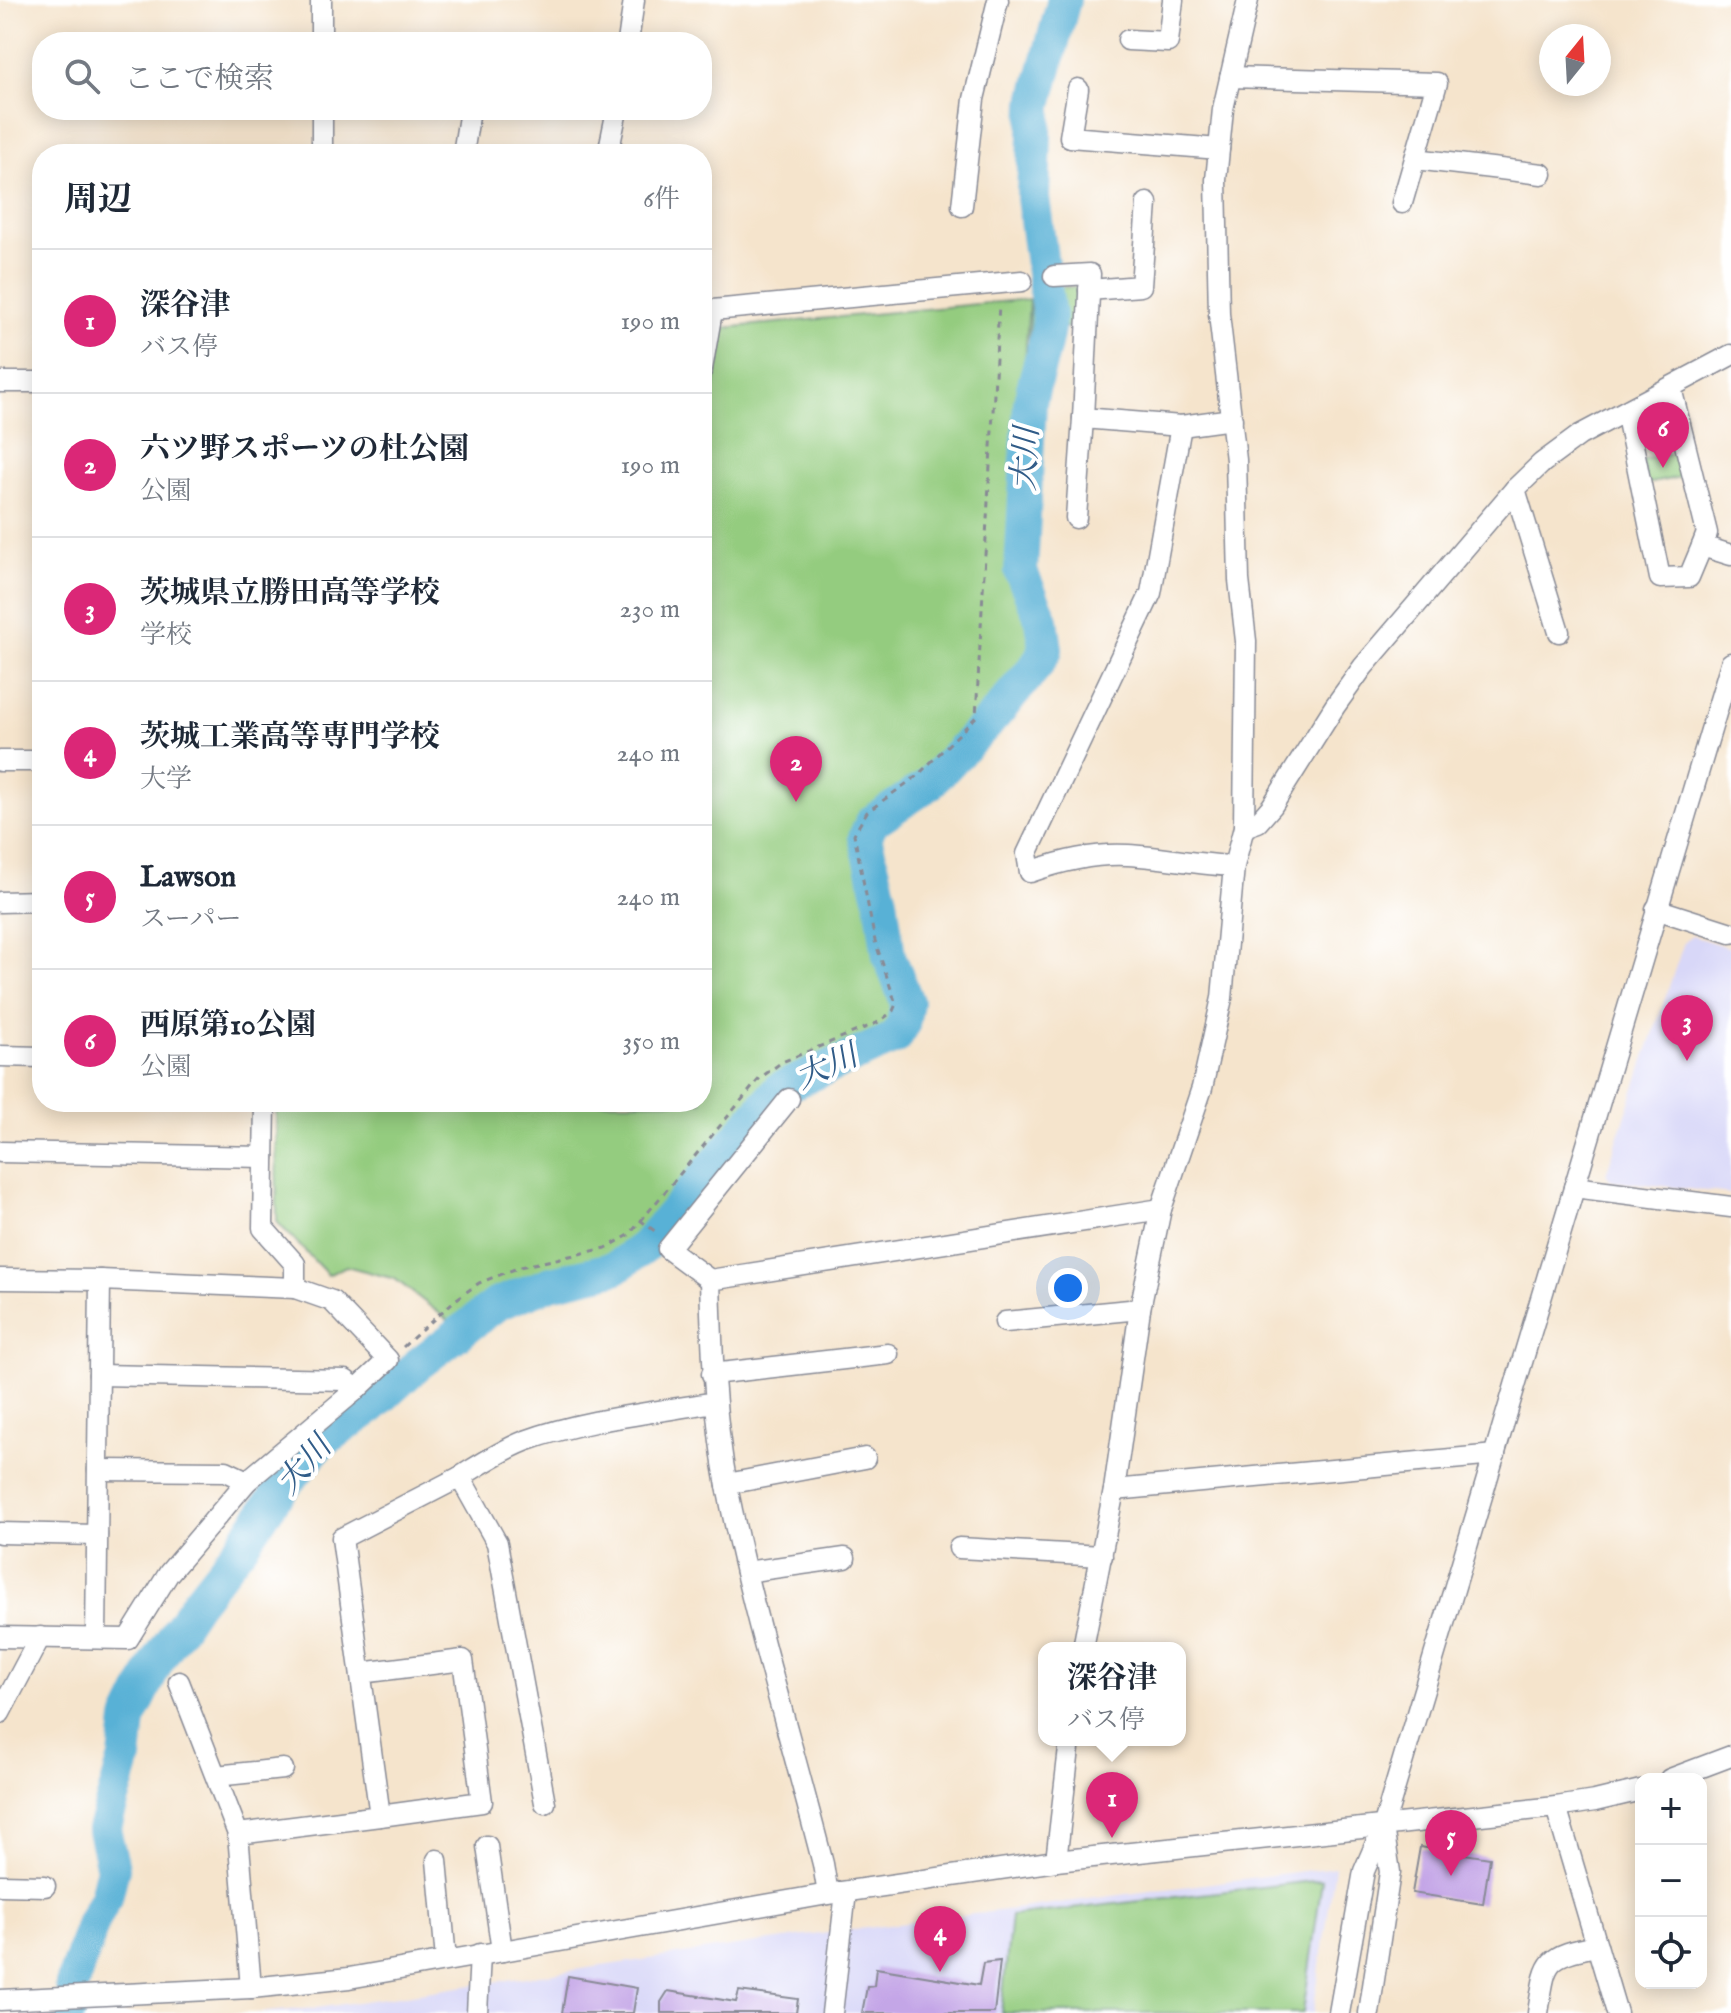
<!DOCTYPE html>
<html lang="ja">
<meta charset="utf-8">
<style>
body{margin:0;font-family:"IM FELL English","Noto Serif JP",serif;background:#f2f2f3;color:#1f2937}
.controls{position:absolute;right:24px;bottom:24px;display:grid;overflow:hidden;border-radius:16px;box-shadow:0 4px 20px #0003}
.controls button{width:72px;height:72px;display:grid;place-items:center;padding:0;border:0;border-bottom:2px solid #e0e1e3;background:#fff;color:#1f2937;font:40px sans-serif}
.compass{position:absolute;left:1539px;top:24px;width:72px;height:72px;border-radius:50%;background:#fff;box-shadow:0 4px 20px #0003;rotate:18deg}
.you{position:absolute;left:1068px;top:1288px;width:28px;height:28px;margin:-20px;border:6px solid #fff;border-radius:50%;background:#1a73e8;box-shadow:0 0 0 12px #1a73e833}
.badge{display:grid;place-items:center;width:52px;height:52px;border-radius:50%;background:#db2777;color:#fff;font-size:26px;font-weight:700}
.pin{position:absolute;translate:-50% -66px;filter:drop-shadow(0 2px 4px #0008)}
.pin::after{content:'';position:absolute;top:42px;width:28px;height:24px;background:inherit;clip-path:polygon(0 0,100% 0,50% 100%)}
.popup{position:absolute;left:1038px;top:1642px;width:148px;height:104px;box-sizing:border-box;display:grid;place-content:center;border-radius:16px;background:#fff;filter:drop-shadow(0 2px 6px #0005);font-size:26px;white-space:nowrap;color:#747a83}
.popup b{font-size:30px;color:#1f2937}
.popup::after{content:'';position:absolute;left:50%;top:100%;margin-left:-16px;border:16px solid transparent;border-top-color:#fff}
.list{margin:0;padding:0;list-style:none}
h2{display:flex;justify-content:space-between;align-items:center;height:104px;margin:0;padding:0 32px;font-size:34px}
h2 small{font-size:26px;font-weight:400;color:#747a83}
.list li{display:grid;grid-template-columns:52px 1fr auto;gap:24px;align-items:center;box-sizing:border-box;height:144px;padding:0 32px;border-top:2px solid #e0e1e3}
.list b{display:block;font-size:30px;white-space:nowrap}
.list p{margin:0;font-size:26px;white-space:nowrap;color:#747a83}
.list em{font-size:26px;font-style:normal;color:#747a83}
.icon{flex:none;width:44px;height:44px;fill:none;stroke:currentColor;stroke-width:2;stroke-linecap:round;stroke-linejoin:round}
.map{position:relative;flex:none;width:1731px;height:2013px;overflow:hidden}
.search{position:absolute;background:#fff;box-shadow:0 4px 20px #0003;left:32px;top:32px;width:680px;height:88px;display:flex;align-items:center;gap:20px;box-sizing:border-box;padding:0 28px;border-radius:32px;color:#747a83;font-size:30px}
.panel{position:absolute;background:#fff;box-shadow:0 4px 20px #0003;left:32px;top:144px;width:680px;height:968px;border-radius:32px}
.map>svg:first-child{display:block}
.built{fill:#d8d7f8}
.green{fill:#94cc7f;stroke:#587e6e;stroke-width:2}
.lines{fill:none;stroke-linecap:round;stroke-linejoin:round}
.river{stroke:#59b1d6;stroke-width:34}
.building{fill:#c4a6e7}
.minor-casing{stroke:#888a95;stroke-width:23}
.path{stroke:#888a95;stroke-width:3;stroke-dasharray:6 6;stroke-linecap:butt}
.minor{stroke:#fff;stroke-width:20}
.labels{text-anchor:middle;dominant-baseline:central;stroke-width:8;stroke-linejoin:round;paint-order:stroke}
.water-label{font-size:32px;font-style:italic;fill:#315c88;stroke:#fff}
</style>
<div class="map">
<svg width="1731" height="2013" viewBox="0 0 1731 2013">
<rect width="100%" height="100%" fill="#fff"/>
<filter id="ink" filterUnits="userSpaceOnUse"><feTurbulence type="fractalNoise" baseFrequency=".0125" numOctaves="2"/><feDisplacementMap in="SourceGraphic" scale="16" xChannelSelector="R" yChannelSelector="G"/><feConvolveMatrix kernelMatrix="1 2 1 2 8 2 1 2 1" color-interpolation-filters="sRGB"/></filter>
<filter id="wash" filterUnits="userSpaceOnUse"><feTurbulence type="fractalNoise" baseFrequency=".006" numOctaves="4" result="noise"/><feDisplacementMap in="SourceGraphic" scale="32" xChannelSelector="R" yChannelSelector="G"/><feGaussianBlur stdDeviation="1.8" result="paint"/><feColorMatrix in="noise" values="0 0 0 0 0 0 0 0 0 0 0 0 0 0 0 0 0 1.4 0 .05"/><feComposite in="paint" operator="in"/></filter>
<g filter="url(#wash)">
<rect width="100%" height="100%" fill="#f5e4cc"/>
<g class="built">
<path d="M 1692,936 L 1731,948 L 1731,1194 L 1611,1180 L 1606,1174 L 1684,942 Z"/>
<path d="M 1335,1867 L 1313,2013 L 254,2013 L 317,2008 L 805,1936 Z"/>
</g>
<g class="green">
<path d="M 1031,287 L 1077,287 L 1076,328 L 1042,326 L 1029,340 Z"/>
<path d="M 1029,299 L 1012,571 L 1038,635 L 1037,655 L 983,720 L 937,769 L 875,813 L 861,829 L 860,845 L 873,895 L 882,949 L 903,1004 L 900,1022 L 892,1035 L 777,1086 L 643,1243 L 613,1264 L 549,1280 L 495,1302 L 457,1327 L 395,1279 L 346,1266 L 328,1275 L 277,1222 L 276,1102 L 702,1102 L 702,472 L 723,328 Z"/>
<path d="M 1679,452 L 1685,476 L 1647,484 L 1642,460 Z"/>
<path d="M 1322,1880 L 1303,2013 L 1001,2013 L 1011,1916 Z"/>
</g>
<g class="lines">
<g class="river">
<path d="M 72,1985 L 93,1922 L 106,1897 L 113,1868 L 104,1830 L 125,1758 L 129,1720 L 157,1662 L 196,1603 L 242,1545 L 275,1497 L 320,1443 L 368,1410 L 417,1365 L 497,1304 L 551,1283 L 615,1268 L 644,1247 L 779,1089 L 895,1038 L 903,1025 L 907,1002 L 889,956 L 881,900 L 865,837 L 872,822 L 928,785 L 994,716 L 1036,666 L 1046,650 L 1042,620 L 1021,572 L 1030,403 C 1035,374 1048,345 1049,316 L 1033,198 L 1036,104 L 1064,0"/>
<path d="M 68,2013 L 69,2009"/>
</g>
</g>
<g id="blocks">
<g class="building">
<path d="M 1420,1847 L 1490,1858 L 1483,1904 L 1412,1893 Z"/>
<path d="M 1000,1961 L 994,2013 L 862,2013 L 867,1987 L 874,1986 L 876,1968 L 979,1985 L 983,1963 Z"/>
<path d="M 568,1976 L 637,1988 L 633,2013 L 562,2013 Z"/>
<path d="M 668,1991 L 736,2002 L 739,1991 L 798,1999 L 796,2013 L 661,2013 L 661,2002 Z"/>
</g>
</g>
</g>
<g filter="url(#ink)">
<use href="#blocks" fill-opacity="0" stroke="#888a95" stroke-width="2"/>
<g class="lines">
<g class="minor-casing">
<g id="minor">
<path d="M 321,0 L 321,42"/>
<path d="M 1128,40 L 1168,42 L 1173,0"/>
<path d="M 628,42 L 634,0"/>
<path d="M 1230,77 L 1437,83 L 1402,203"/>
<path d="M 1078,89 L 1070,137 L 1219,149"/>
<path d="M 322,110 L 322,154"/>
<path d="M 463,154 L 470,110"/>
<path d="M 608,154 L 617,110"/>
<path d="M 1415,159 L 1542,174"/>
<path d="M 962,206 L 974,99 L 998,0"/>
<path d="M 1054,276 L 1090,274 L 1083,418 L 1181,426 L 1232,419"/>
<path d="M 1089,290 L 1141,286 L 1147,203"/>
<path d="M 702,311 L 1022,281"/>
<path d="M 702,369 L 712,311"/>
<path d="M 0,382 L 42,382"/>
<path d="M 1671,388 L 1707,533 L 1702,546"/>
<path d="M 1626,411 L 1660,578 L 1689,577 L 1702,546 L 1731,555"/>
<path d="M 1181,426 L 1151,593 L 1027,854 L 1030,872 C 1062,861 1094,853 1128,855 C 1164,857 1199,865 1234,866"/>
<path d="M 1515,489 L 1559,632"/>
<path d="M 1076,518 L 1083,418"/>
<path d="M 0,761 L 42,761"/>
<path d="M 1244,827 L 1258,822 L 1272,806 L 1335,706 L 1363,667 L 1515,489 L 1542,463 L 1580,435 L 1731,355"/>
<path d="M 0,902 L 42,901"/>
<path d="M 1656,909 L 1731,933"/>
<path d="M 0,1056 L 42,1057"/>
<path d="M 265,1102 L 263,1228 L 295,1264 L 295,1288"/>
<path d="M 0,1152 L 264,1157"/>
<path d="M 1574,1187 L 1731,1207"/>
<path d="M 0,1279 L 100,1280 L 295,1288 L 332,1301 L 388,1360 L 357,1389 L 247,1481 L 169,1573 L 128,1639 L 0,1637"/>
<path d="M 710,1280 L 668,1249 L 789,1099"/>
<path d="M 1005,1322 L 1140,1309"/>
<path d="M 712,1374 L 888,1354"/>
<path d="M 99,1375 L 345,1380 L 357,1389"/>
<path d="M 98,1470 L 226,1471 L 247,1481"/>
<path d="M 727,1484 L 865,1458"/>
<path d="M 1114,1490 L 1495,1455"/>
<path d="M 0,1533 L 97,1535"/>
<path d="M 959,1548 L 1102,1556"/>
<path d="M 746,1572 L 845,1558"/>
<path d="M 96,1638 L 100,1280"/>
<path d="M 1083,1648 L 1114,1490 L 1140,1309 L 1161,1209 L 1202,1088 L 1222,998 L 1234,866 L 1244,827 L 1246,641 L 1239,580 L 1236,460 L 1219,314 L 1216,180 L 1223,109 L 1248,0"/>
<path d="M 361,1673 L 463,1660 L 482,1802 L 380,1816"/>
<path d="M 179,1682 L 238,1834"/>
<path d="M 0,1713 L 40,1637"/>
<path d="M 216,1776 L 283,1769"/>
<path d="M 1670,1779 L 1731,1756"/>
<path d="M 545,1803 L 497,1543 L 460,1477 C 481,1464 502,1450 525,1441 C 585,1419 652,1413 715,1402"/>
<path d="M 1556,1807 L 1617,2013"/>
<path d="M 487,1846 L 502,1951"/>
<path d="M 437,1860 L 446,1960"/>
<path d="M 1056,1861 L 1070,1740"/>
<path d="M 0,1885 L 45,1886"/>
<path d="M 828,1894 L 823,1864 C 791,1738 752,1613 727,1486 C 714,1418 712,1349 710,1280 L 1161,1209"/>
<path d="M 251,1988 L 238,1834 L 380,1816 L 342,1538 L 460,1477"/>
<path d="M 0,2000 L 251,1988 L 349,1978 L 828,1894 L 1056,1861 L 1556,1807 L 1595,1801 L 1641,1790"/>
<path d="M 477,2013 L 480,1954"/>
<path d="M 832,2013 L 846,1892"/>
<path d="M 1339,2013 L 1364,1871 L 1383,1827 L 1731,663"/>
<path d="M 1369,2013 L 1390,1872 L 1383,1827"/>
<path d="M 1538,2013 C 1546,1962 1543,1956 1597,1946"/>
</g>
</g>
<g class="path">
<path d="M 640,1220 L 656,1232"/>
<path d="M 403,1347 L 454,1301 L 479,1283 L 520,1267 L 606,1248 L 629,1235 L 760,1078 L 782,1062 L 879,1022 L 893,1011 L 896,1004 L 875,941 L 854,834 L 867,812 L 917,776 L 976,717 L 999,304"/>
</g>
<use href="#minor" class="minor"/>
</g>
</g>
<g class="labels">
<g class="water-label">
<text transform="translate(1027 459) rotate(-87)">大川</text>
<text transform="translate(827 1068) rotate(-24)">大川</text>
<text transform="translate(305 1466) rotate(-49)">大川</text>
</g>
</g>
</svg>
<div class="controls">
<button>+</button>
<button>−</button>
<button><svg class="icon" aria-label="locate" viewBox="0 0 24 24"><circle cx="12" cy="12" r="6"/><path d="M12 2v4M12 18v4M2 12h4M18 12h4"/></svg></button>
</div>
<svg class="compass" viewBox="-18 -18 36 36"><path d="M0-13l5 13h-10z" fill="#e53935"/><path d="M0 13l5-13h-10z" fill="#747a83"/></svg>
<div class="you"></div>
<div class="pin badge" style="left:1112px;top:1838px">1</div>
<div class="popup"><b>深谷津</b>バス停</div>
<div class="pin badge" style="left:796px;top:802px">2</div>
<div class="pin badge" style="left:1687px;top:1061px">3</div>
<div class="pin badge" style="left:940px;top:1972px">4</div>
<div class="pin badge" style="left:1451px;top:1876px">5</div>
<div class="pin badge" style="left:1663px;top:468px">6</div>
<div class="search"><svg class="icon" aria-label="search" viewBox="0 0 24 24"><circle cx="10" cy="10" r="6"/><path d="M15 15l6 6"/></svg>ここで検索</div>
<section class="panel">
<h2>周辺<small>6件</small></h2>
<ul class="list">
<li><span class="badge">1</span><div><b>深谷津</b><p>バス停</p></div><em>190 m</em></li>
<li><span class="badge">2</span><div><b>六ツ野スポーツの杜公園</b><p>公園</p></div><em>190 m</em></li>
<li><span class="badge">3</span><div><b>茨城県立勝田高等学校</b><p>学校</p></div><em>230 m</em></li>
<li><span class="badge">4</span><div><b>茨城工業高等専門学校</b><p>大学</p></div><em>240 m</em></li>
<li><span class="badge">5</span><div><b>Lawson</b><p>スーパー</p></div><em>240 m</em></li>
<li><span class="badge">6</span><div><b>西原第10公園</b><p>公園</p></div><em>350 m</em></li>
</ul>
</section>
</div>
